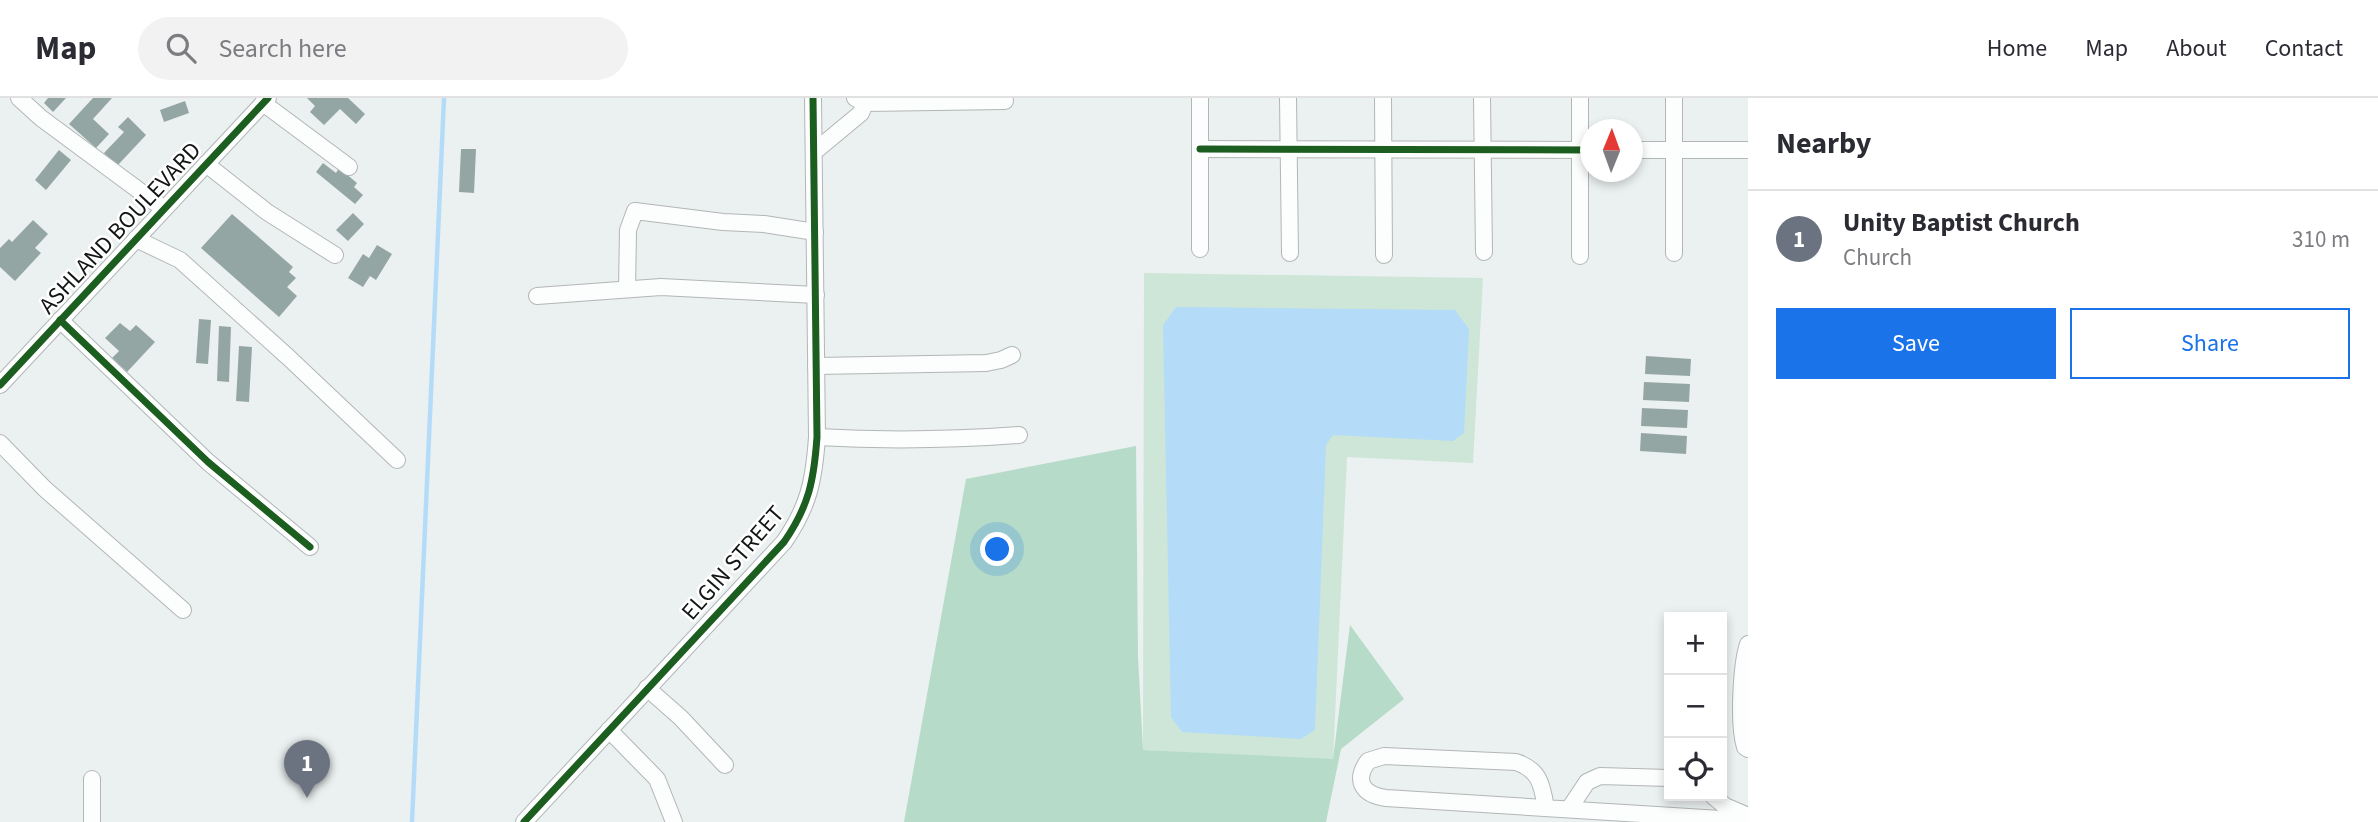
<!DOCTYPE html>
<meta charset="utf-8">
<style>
body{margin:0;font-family:"Source Sans 3",sans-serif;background:#f2f2f3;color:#2b2b33}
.controls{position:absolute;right:21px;bottom:21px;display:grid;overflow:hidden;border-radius:0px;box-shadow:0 4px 10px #0003}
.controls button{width:63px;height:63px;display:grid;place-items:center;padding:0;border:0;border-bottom:2px solid #e1e1e2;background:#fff;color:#2b2b33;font:35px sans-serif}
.compass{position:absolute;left:1580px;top:21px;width:63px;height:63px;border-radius:50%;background:#fff;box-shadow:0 4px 10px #0003;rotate:1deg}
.you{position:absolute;left:998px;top:452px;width:24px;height:24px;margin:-18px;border:5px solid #fff;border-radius:50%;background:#1a73e8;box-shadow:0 0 0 10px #1a73e833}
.badge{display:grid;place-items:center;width:46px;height:46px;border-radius:50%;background:#1a73e8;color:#fff;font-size:23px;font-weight:700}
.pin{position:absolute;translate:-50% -58px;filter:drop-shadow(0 2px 4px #0008)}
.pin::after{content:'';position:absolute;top:37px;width:24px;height:21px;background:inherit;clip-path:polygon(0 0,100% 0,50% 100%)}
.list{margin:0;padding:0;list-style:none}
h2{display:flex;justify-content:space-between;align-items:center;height:91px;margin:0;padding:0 28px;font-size:30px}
h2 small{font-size:23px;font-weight:400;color:#7c7c81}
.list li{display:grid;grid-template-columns:46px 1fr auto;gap:21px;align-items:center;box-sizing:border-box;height:98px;padding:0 28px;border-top:2px solid #e1e1e2}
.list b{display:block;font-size:26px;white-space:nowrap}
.list p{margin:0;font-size:23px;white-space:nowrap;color:#7c7c81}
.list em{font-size:23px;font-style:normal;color:#7c7c81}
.actions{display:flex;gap:14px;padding:21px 28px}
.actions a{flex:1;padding:16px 0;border:2px solid #1a73e8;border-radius:0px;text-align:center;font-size:24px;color:#1a73e8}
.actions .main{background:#1a73e8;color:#fff}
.icon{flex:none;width:38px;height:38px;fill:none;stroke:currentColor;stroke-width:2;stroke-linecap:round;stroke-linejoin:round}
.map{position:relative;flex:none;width:1748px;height:724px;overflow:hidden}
header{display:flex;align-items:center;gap:42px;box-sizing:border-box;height:98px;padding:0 35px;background:#fff;border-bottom:2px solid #e1e1e2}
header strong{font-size:33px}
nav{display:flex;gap:38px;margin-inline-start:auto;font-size:24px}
.search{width:490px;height:63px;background:#f2f2f3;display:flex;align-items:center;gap:18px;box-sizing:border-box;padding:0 24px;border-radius:38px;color:#7c7c81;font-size:26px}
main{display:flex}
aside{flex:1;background:#fff}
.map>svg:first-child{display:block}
.green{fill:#cde6d8}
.forest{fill:#b6dbc8}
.water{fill:#b4dcf8}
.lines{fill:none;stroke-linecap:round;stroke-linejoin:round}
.stream{stroke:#b4dcf8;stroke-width:4.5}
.building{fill:#94a6a3}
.minor-casing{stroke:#b2b6b6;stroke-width:18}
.minor{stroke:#fcfdfd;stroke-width:16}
.cycleway-casing{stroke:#fff;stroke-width:11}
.cycleway{stroke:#1b5e20;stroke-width:7}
.labels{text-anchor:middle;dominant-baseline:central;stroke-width:5;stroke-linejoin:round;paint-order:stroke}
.street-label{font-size:24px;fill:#131515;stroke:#fff}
</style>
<header>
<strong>Map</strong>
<div class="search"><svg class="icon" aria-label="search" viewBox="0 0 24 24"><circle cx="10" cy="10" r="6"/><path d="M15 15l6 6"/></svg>Search here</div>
<nav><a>Home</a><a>Map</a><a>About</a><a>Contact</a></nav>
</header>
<main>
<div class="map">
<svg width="1748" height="724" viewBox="0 0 1748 724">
<rect width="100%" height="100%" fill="#ebf0f0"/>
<path class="green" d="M 1144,175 L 1483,180 L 1473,365 L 1347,359 L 1333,662 L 1143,652 Z"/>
<path class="forest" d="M 1136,348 L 1138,559 L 1143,652 L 1333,661 L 1350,527 L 1404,601 L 1341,651 L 1326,724 L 904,724 L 966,381 Z"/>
<path class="water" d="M 1176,209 L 1455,212 L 1469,231 L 1464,335 L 1453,343 L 1333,337 L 1326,347 L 1315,632 L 1301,641 L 1182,634 L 1171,619 L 1163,227 Z"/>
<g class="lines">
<path class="stream" d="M 412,724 L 444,0"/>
</g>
<g class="building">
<path d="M 48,0 L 66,0 L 53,14 L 44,5 Z"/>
<path d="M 93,0 L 112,0 L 93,21 L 109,36 L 96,50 L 69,26 Z"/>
<path d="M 307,0 L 348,0 L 365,16 L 356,26 L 340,11 L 324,27 L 310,14 L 315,8 Z"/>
<path d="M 185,3 L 189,15 L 164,24 L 160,12 Z"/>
<path d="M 128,19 L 146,37 L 117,68 L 104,55 L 124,34 L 118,29 Z"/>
<path d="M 461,51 L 476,51 L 474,95 L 459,94 Z"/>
<path d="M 59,52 L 71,62 L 46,92 L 35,82 Z"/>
<path d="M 323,65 L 336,75 L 339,70 L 357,85 L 354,89 L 363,97 L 355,106 L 316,74 Z"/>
<path d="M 353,115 L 364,126 L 348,143 L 336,132 Z"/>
<path d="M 232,116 L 293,169 L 289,174 L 296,180 L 287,189 L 297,198 L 279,219 L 201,150 Z"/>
<path d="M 33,122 L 48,136 L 35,150 L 41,155 L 15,183 L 0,169 L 0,150 L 9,141 L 12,144 Z"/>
<path d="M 377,147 L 392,156 L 376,182 L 370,178 L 363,189 L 348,180 L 363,156 L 369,160 Z"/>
<path d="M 199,221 L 211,222 L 208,266 L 196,265 Z"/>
<path d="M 120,225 L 130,233 L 136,227 L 155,244 L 127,274 L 112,260 L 119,253 L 105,240 Z"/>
<path d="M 219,228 L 231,229 L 229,284 L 217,283 Z"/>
<path d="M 239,248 L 252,249 L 249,304 L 236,303 Z"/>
<path d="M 1646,258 L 1691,261 L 1690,278 L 1645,276 Z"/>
<path d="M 1644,284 L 1690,286 L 1689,304 L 1643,302 Z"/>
<path d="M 1642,310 L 1688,312 L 1687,330 L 1641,328 Z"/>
<path d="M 1641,335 L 1687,338 L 1686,356 L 1640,353 Z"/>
</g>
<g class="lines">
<g class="minor-casing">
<g id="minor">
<path d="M 19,0 L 41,20 L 164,111"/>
<path d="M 855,0 L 865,5 L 1005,3"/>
<path d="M 1200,0 L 1200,151"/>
<path d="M 1288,0 L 1290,155"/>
<path d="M 1383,0 L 1384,157"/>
<path d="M 1482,0 L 1484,154"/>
<path d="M 1580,0 L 1580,158"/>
<path d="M 263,5 L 349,69"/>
<path d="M 1200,51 L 1590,52"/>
<path d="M 1632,52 L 1748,52"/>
<path d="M 814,54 L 861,15 L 865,5"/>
<path d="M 206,66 L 267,114 L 335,157"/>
<path d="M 136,141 L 180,162 L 288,259 L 397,362"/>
<path d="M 1674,155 L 1674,0"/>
<path d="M 627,191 L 628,132 L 635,113 L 723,124 L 764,126 L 815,134"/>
<path d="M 537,198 L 661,189 L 816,197"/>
<path d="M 60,222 L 208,364 L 310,449"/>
<path d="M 816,268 L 986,265 L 1001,262 L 1012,257"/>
<path d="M 0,287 L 268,0"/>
<path d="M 817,339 C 885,343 951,342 1019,337"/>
<path d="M 0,345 L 45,391 L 183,512"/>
<path d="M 1748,546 C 1741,568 1738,627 1745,649 L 1748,651"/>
<path d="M 647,590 L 681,620 L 725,667"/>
<path d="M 609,632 L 657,681 L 674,724"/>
<path d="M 92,681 L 92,724"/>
<path d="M 1713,698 L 1725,708 L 1746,717"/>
<path d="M 1546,710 C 1542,687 1540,672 1516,664 L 1384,658 L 1368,663 C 1353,684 1364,697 1386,700 L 1721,721 L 1748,720"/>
<path d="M 1569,711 L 1587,684 L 1600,678 L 1669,680"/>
<path d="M 524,724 L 784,444 C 809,408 814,382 817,339 L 813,0"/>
</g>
</g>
<use href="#minor" class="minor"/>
<g class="cycleway-casing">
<g id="cycleway">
<path d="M 1200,51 L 1590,52"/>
<path d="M 60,222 L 208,364 L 310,449"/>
<path d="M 0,287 L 268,0"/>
<path d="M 524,724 L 784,444 C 809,408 814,382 817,339 L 813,0"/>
</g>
</g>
<use href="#cycleway" class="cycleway"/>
</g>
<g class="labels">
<g class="street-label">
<text transform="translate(120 130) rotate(-47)">ASHLAND BOULEVARD</text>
<text transform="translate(733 465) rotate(-49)">ELGIN STREET</text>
</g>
</g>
</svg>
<div class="controls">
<button>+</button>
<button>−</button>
<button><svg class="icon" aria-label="locate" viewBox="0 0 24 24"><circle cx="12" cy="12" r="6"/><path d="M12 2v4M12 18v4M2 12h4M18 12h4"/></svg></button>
</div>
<svg class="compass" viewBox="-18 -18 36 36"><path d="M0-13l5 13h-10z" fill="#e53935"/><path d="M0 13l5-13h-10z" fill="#7c7c81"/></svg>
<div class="you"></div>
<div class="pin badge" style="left:307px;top:700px;background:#6b7280">1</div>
</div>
<aside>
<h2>Nearby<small></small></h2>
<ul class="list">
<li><span class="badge" style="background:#6b7280">1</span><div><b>Unity Baptist Church</b><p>Church</p></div><em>310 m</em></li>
</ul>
<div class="actions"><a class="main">Save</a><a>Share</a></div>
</aside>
</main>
